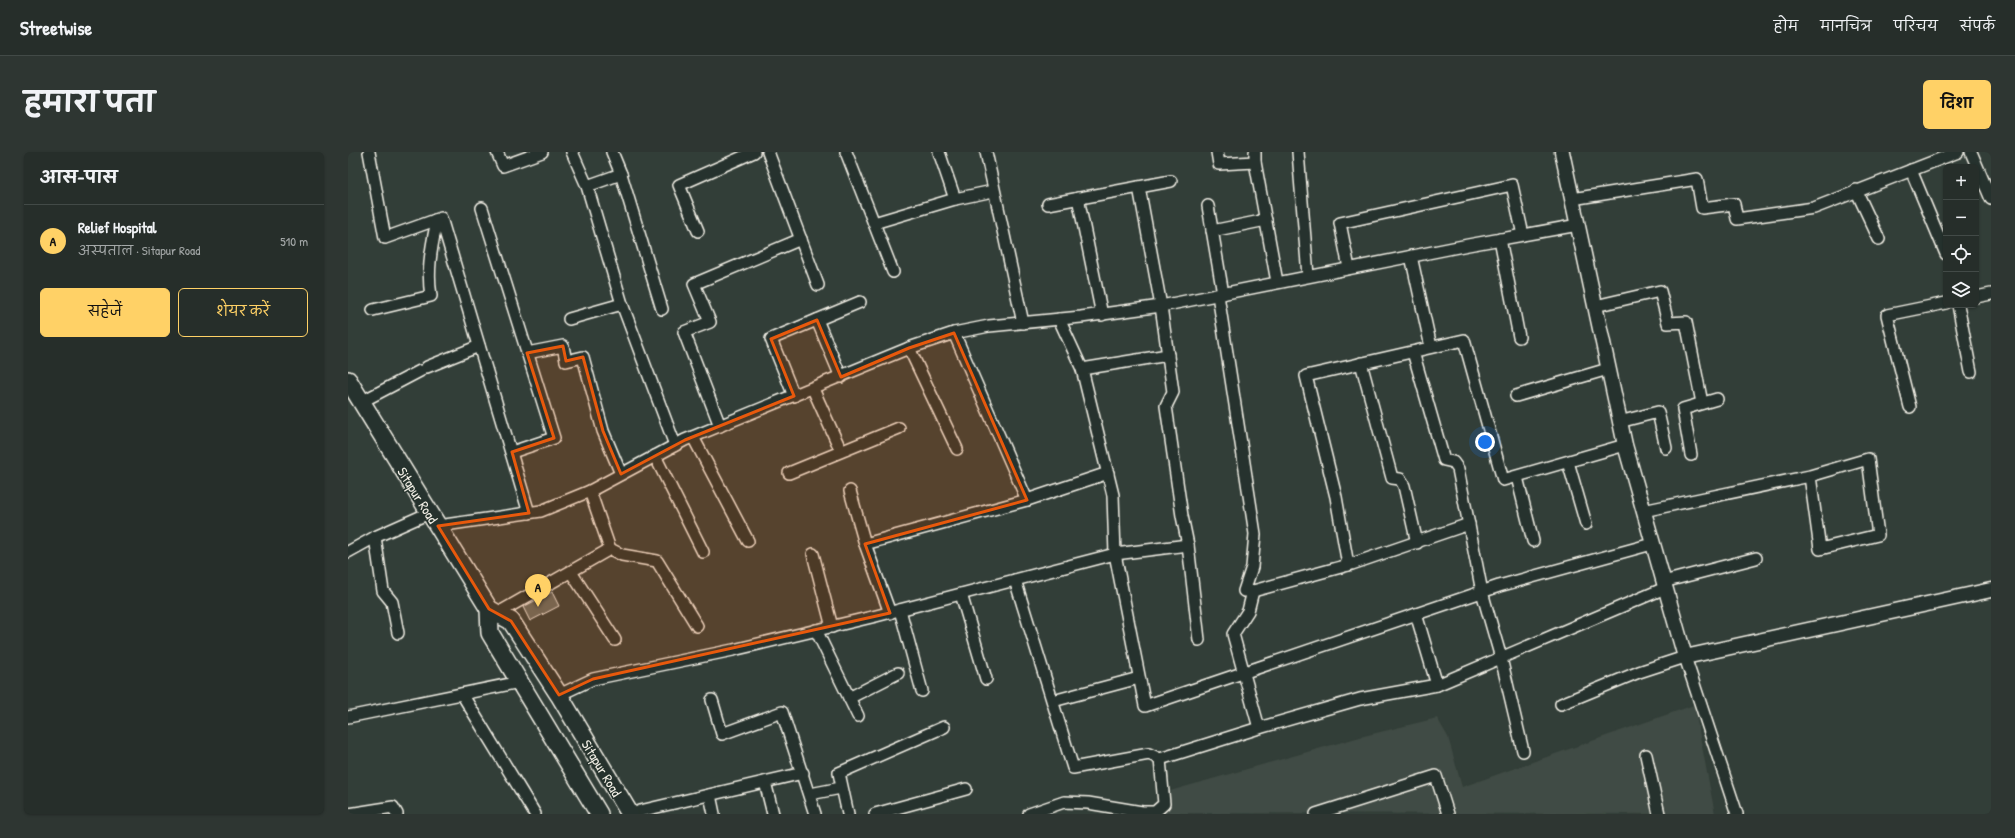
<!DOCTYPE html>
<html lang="hi">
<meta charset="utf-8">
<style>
body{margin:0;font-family:"Patrick Hand","Playpen Sans Deva",sans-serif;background:#2e3632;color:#f1f3f6}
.controls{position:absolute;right:12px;top:12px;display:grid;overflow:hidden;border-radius:6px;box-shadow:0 1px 3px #0004}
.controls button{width:36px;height:36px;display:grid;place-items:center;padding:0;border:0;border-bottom:1px solid #424a47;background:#262e2a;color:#f1f3f6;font:20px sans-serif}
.you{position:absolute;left:1137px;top:290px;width:14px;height:14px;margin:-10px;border:3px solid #fff;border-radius:50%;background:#1a73e8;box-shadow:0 0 0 6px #1a73e833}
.badge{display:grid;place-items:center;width:26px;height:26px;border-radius:50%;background:#ffd166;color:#111;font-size:13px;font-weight:700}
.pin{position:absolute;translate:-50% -33px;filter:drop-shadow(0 1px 2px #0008)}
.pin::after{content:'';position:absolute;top:21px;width:14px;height:12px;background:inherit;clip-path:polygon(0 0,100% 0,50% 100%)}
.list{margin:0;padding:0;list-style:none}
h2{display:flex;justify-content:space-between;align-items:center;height:52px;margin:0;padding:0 16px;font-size:17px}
h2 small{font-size:13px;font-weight:400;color:#a4a8a8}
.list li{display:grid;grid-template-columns:26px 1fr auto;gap:12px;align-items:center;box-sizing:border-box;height:72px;padding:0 16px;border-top:1px solid #424a47}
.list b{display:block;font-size:15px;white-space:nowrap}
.list p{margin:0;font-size:13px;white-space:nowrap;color:#a4a8a8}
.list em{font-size:13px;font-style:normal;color:#a4a8a8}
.actions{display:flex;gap:8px;padding:12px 16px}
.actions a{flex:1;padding:9px 0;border:1px solid #ffd166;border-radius:6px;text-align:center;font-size:14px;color:#ffd166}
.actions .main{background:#ffd166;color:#111}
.icon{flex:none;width:22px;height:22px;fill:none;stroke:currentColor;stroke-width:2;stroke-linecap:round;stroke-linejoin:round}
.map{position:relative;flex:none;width:1643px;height:662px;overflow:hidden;border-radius:6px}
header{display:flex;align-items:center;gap:24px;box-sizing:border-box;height:56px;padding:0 20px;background:#262e2a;border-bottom:1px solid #424a47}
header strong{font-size:19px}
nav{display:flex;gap:22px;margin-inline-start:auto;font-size:14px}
.intro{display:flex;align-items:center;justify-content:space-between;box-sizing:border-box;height:96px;padding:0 24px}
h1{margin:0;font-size:28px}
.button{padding:10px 18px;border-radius:6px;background:#ffd166;color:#111;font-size:14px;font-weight:700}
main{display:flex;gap:24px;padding:0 24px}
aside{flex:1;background:#262e2a;border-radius:6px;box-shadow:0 1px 3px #0004}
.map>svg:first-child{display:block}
.built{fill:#404b44}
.building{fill:#5f6861;stroke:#f4f1e8}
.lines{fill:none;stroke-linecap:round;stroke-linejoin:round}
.minor-casing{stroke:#f4f1e8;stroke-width:14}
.tertiary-casing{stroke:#f4f1e8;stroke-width:17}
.primary-casing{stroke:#f4f1e8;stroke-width:20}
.minor{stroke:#26332d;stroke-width:11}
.tertiary{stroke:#26332d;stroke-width:14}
.primary{stroke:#26332d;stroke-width:17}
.marked{fill:#e8590c;fill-opacity:0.2;stroke:#e8590c;stroke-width:3;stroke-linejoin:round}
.labels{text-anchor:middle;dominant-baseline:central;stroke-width:3;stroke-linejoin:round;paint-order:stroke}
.street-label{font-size:14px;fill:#f4f1e8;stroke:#26332d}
</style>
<header>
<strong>Streetwise</strong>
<nav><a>होम</a><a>मानचित्र</a><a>परिचय</a><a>संपर्क</a></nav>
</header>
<div class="intro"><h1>हमारा पता</h1><a class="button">दिशा</a></div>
<main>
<aside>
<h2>आस-पास<small></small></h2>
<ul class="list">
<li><span class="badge">A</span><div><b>Relief Hospital</b><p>अस्पताल · Sitapur Road</p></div><em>510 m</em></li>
</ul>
<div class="actions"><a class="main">सहेजें</a><a>शेयर करें</a></div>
</aside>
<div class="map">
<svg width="1643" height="662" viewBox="0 0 1643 662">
<rect width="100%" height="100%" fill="#323e38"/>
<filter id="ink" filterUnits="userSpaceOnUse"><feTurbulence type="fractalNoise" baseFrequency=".025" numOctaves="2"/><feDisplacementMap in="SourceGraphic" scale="8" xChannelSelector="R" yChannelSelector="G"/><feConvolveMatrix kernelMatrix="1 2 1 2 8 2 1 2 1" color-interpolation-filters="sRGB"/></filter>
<g filter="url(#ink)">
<path class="built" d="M 1346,553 L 1367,662 L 817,661 L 822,639 L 1012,585 L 1089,566 L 1100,585 L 1114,635 Z"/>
<path class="building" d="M 204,440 L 211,454 L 182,469 L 175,455 Z"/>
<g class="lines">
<g class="minor-casing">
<g id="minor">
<path d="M 21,0 L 37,86 L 93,66 L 181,361"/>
<path d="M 149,0 L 155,14 L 194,0"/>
<path d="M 224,0 L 239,34 L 274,152 L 327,293"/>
<path d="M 264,0 L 273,22 L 314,157"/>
<path d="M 420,0 L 470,133"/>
<path d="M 498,0 L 545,120"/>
<path d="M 591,0 L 607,47"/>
<path d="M 638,0 L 675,171"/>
<path d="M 869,0 L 871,12 L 907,10"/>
<path d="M 907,0 L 907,10 L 929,130"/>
<path d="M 950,0 L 960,124"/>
<path d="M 1623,0 L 1643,47"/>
<path d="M 1563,18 L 1598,102"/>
<path d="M 239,34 L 273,22"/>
<path d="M 791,35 L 813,154 L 825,240 L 818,254 L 834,364 L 840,393 L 851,488"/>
<path d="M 1508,38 L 1531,87"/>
<path d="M 730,46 L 754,163"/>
<path d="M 1224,47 L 1349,27 L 1354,56 L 1386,52 L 1389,67 L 1466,56 L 1610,0"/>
<path d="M 700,52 L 823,29"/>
<path d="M 860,54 L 875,142"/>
<path d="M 134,56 L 206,286 L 164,300"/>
<path d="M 526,71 L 607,47 L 645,39"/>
<path d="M 350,79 L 331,33 L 406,0"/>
<path d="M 864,79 L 918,68"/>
<path d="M 1152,87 L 1171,185"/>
<path d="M 1063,104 L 1083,195"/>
<path d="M 1001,116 L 992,71 L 1164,33 L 1175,83"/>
<path d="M 870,143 L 907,382 L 904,415 L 896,439 L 905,439 L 1004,412 L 1121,372"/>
<path d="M 1628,145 L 1643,142"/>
<path d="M 1610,153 L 1623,220"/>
<path d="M 1247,154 L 1312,139 L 1320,171 L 1338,170 L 1354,251"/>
<path d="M 25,158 L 83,144 C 79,120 83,97 88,73 L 87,68"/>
<path d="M 221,167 L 274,152"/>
<path d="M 711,167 L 734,217 L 765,343 L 767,402 L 797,554 L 1151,434 L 1304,392"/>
<path d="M 469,168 L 493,225"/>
<path d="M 606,181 L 679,348"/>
<path d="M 561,196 L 609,297"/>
<path d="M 1065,200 L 1096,308 L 1105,310 L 1110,317 L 1134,440 L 1153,506 L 1175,599"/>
<path d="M 179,201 L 215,194 L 218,209 L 235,205 L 255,279 L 273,322"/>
<path d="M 1013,211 L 1044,326 L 1052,327 L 1056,334 L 1069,391"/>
<path d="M 79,215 L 131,194"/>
<path d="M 734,217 L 820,203"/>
<path d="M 465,237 L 493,299"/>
<path d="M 446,244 L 423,187 L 512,150"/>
<path d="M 1168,244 L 1260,217"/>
<path d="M 13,250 L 72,219"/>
<path d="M 1562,255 L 1539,163 L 1598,151"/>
<path d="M 1271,270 L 1310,260 L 1318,296"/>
<path d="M 372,274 L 336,180 L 362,170 L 346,132 L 453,87"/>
<path d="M 345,285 L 400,389"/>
<path d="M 1343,303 L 1335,257 L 1369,247"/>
<path d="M 307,304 L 355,400"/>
<path d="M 1220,310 L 1238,372"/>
<path d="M 441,321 L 551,276"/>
<path d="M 1169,325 L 1185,389"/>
<path d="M 502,339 L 517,392 L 542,461"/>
<path d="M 1295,359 L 1462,324 L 1520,307 L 1530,383 L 1472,397 L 1462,324"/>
<path d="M 90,374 L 193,359 L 242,339"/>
<path d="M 27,385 L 35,439 L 44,450 L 50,481"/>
<path d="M 517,392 L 679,348 L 760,321"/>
<path d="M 262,397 L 274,403 L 309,409 L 349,474"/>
<path d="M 0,400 L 27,385 L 81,361"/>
<path d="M 465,402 L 484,475"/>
<path d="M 1000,413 L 988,345 L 958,224 L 1116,188 L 1155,328 L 1277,293"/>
<path d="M 223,420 L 267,488"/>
<path d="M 667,428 L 725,616 L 801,602 L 812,607 L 911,576 L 1012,547 L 1089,533 L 1317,436"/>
<path d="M 1315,430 L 1408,406"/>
<path d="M 905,439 L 900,459 L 885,482 L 911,576"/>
<path d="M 613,442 L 638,527"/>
<path d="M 552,458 L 574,539"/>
<path d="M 150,461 L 262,397 L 242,339 L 337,288 L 561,196 L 606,181 L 641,174 L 733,165 L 813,154 L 1120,93 L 1230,73"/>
<path d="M 1068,462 L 1089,533"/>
<path d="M 468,478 L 510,564"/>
<path d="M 114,542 L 187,662"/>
<path d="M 211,543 L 245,527 L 385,498 L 528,464 L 767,402 L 840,393"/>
<path d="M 501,546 L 550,521"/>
<path d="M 364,548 L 374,582 L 434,560 L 467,662"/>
<path d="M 705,549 L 791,526"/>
<path d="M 1213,552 L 1291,520 L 1337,505 L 1389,662"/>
<path d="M 0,565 L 172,530"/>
<path d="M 1298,603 L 1311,662"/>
<path d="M 417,630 L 425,662"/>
<path d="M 462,642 L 493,636"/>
<path d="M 362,643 L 366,662"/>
<path d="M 1,662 L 45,655 L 49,662"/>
<path d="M 289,662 L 292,659 L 455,621"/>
<path d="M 500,662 L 491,621 L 596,575"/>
<path d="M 527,662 L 618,637"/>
<path d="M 681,662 L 716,650 L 740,651 L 794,660 L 807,660 L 816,652 L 812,607"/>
<path d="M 968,662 L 1088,624 L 1100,662"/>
</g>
</g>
<g class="tertiary-casing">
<path id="tertiary" d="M 1214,0 L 1277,293 L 1337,505 L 1643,438"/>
</g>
<g class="primary-casing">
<g id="primary">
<path d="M 0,228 L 141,457 L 142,481 L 251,662"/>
<path d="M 141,457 L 163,469 L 211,543 L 282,662"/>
</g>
</g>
<use href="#minor" class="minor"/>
<use href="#tertiary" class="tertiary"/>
<use href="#primary" class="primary"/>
</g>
</g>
<path class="marked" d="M 469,168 L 493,225 L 561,196 L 606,181 L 679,348 L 517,392 L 542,461 L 245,527 L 211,543 L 163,469 L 141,457 L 90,374 L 181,361 L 164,300 L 206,286 L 179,201 L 215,194 L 218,209 L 235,205 L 255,279 L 273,322 L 337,288 L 446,244 L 423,187 Z"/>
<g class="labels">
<g class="street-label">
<text transform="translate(70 343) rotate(58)">Sitapur Road</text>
<text transform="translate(254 616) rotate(59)">Sitapur Road</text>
</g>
</g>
</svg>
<div class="controls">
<button>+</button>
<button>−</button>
<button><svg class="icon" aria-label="locate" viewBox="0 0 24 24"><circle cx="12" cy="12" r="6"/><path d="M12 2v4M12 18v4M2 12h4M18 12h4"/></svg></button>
<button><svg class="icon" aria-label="layers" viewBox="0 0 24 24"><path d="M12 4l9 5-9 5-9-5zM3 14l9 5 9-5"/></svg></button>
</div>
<div class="you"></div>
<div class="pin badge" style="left:190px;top:455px">A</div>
</div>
</main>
